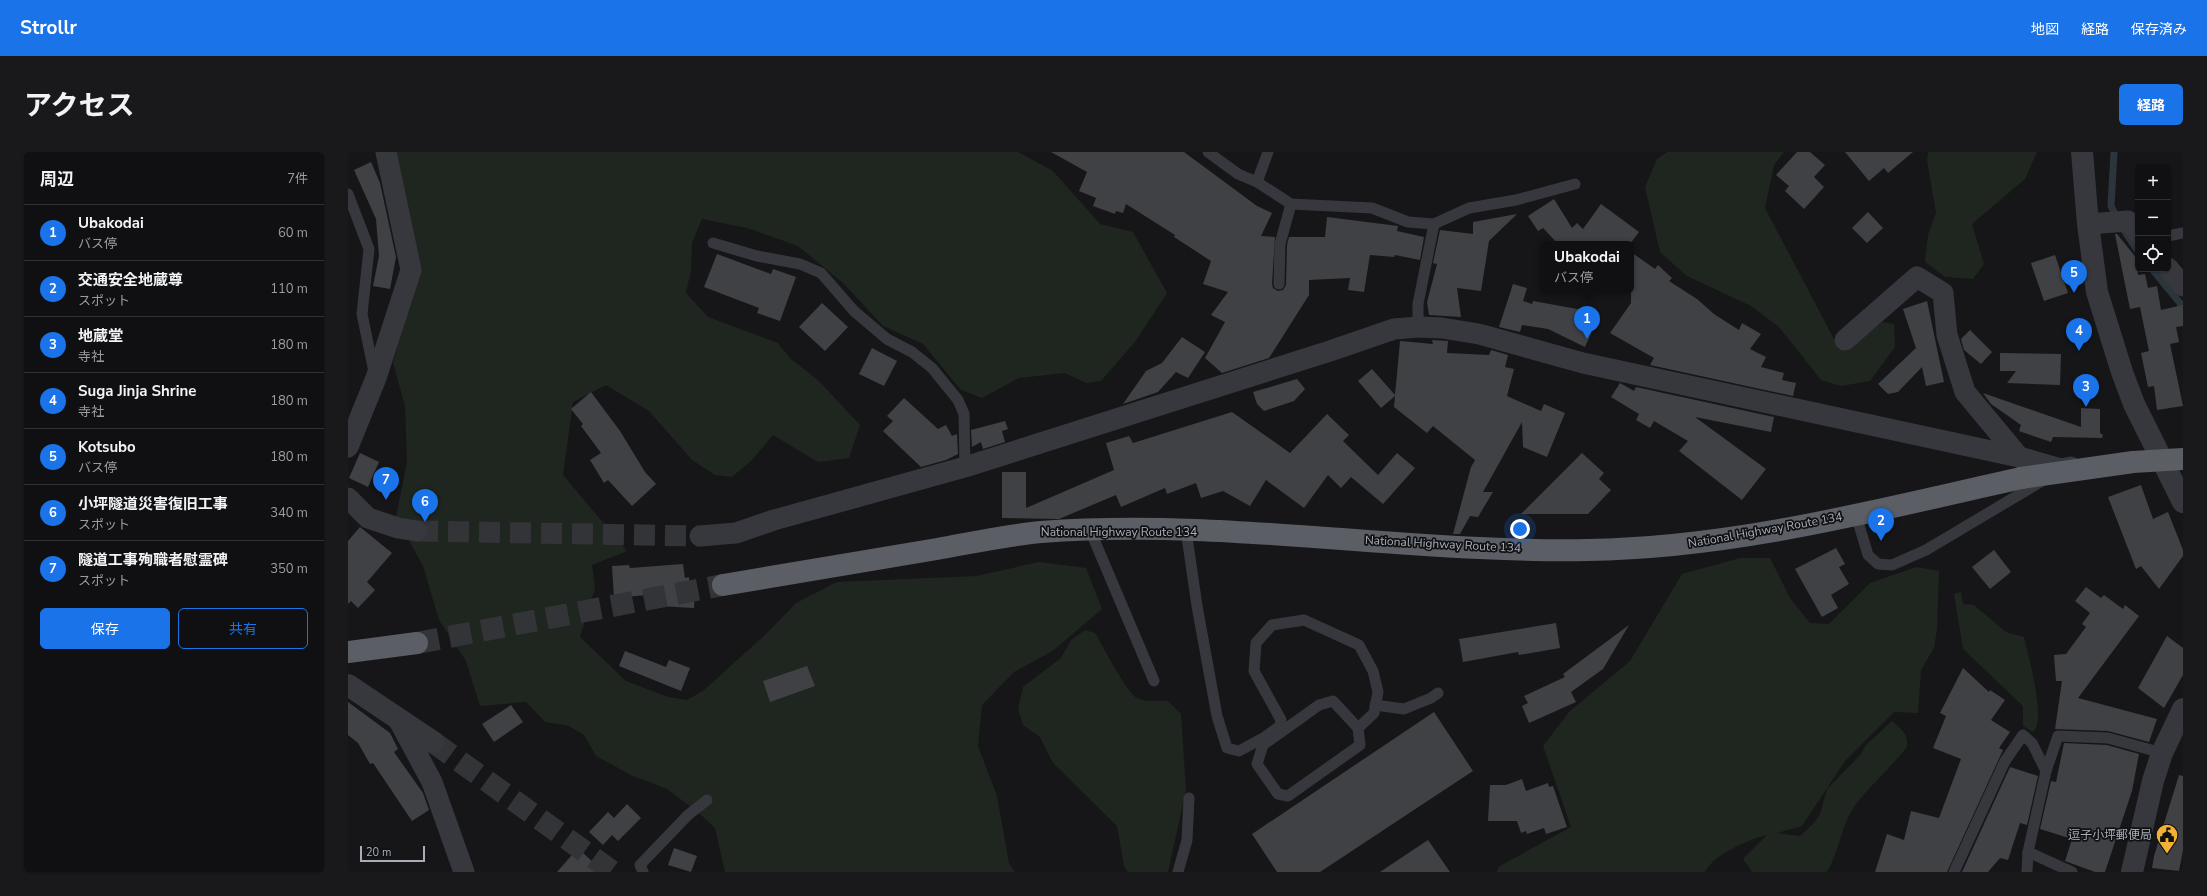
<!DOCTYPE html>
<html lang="ja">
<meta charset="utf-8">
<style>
body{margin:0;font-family:"Nunito Sans","Noto Sans JP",sans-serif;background:#19191b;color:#f1f3f6}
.controls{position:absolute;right:12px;top:12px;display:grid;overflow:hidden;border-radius:6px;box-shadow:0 1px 3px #0004}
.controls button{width:36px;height:36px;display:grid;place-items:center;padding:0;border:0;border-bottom:1px solid #303032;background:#101012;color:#f1f3f6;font:20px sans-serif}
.scale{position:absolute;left:12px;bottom:10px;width:65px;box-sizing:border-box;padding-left:4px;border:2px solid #a8adb8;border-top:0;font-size:11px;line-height:14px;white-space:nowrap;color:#a8adb8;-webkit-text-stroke:3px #111113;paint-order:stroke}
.you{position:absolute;left:1172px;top:377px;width:14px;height:14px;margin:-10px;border:3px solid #fff;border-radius:50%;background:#1a73e8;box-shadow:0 0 0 6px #1a73e833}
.badge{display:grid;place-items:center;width:26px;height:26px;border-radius:50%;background:#1a73e8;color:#fff;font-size:13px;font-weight:700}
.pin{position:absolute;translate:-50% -33px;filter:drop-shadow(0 1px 2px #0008)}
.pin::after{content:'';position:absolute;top:21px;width:14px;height:12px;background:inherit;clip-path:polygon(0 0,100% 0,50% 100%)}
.popup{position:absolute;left:1192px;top:89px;width:94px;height:52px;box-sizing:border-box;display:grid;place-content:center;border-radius:6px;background:#101012;filter:drop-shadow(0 1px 3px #0005);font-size:13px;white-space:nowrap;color:#9c9d9f}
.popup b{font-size:15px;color:#f1f3f6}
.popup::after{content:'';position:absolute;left:50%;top:100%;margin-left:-8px;border:8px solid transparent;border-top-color:#101012}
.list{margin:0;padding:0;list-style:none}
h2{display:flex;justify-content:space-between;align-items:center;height:52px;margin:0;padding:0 16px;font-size:17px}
h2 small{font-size:13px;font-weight:400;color:#9c9d9f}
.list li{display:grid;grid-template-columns:26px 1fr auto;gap:12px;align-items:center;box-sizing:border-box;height:56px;padding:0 16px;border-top:1px solid #303032}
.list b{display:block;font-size:15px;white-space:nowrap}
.list p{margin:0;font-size:13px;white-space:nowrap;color:#9c9d9f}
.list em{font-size:13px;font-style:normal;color:#9c9d9f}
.actions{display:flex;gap:8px;padding:12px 16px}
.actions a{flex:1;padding:9px 0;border:1px solid #1a73e8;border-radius:6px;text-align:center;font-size:14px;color:#1a73e8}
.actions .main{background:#1a73e8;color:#fff}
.icon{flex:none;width:22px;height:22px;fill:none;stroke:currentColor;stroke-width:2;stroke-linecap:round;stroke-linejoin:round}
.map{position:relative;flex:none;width:1835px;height:720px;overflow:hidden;border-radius:6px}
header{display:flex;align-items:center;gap:24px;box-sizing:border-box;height:56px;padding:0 20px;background:#1a73e8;color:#fff}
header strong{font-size:19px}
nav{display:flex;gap:22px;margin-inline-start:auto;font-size:14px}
.intro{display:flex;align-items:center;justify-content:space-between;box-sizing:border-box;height:96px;padding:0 24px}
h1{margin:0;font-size:28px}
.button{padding:10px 18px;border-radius:6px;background:#1a73e8;color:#fff;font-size:14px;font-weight:700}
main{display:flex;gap:24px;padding:0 24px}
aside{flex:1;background:#101012;border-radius:6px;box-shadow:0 1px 3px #0004}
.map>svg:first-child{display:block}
.green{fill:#1e261f}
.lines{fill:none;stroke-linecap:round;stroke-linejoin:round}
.stream{stroke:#2c353c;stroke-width:7}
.building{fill:#404145}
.minor-tunnel{stroke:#333438;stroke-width:21;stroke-dasharray:21 10;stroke-linecap:butt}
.tertiary-tunnel{stroke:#333438;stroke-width:22;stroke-dasharray:22 11;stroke-linecap:butt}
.trunk-tunnel{stroke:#333438;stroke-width:22;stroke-dasharray:22 11;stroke-linecap:butt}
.service{stroke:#37383d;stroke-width:11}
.minor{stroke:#37383d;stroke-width:21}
.tertiary{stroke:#37383d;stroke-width:22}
.trunk{stroke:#5b5e65;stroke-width:22}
.trunk-bridge{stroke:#5b5e65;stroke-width:22}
.labels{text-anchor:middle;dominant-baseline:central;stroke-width:3.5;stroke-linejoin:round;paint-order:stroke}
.street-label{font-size:12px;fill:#a8adb8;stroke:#111113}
.poi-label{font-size:12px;fill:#a8adb8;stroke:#111113;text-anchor:end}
</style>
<header>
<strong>Strollr</strong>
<nav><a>地図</a><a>経路</a><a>保存済み</a></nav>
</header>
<div class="intro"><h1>アクセス</h1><a class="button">経路</a></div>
<main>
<aside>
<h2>周辺<small>7件</small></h2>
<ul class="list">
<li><span class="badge">1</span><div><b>Ubakodai</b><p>バス停</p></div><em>60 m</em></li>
<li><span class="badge">2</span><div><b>交通安全地蔵尊</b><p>スポット</p></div><em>110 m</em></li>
<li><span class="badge">3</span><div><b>地蔵堂</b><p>寺社</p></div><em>180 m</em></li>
<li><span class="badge">4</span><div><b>Suga Jinja Shrine</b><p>寺社</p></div><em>180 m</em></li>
<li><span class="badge">5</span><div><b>Kotsubo</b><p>バス停</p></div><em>180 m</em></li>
<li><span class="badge">6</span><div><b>小坪隧道災害復旧工事</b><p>スポット</p></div><em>340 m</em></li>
<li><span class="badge">7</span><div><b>隧道工事殉職者慰霊碑</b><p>スポット</p></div><em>350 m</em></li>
</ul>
<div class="actions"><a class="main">保存</a><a>共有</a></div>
</aside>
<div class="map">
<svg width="1835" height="720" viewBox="0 0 1835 720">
<rect width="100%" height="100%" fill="#161618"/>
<g class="green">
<path d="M 40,0 L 670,0 L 705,19 L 752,72 L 785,80 L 819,141 L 787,190 L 753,229 L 738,231 L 717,221 L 671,226 L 634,246 L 613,238 L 575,192 L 535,174 L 496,132 L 450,94 L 399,76 L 354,67 L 344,91 L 343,118 L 338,141 L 360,165 L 430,191 L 443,207 L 470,228 L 512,273 L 501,306 L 470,310 L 425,283 L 404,308 L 384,325 L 367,323 L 344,308 L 301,259 L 258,233 L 225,250 L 215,323 L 279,399 L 244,413 L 247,436 L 232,485 L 278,529 L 320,545 L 339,548 L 356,538 L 418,482 L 448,451 L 489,430 L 628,424 L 691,410 L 738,416 L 754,457 L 706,498 L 666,520 L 634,553 L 630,594 L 649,644 L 661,711 L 667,720 L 377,720 L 367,676 L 352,662 L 319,637 L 283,623 L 248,604 L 236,583 L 221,574 L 197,570 L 178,550 L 132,554 L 118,509 L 91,468 L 75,414 L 48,365 L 59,310 L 57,254 L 45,211 L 61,153 Z"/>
<path d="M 1319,0 L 1436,0 L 1426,13 L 1417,56 L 1486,187 L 1502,197 L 1534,170 L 1546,172 L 1547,195 L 1522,229 L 1493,234 L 1473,228 L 1431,175 L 1403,154 L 1339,124 L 1312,100 L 1297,35 L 1309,7 Z"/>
<path d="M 1580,0 L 1689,0 L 1677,27 L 1624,72 L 1636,112 L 1625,127 L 1597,125 L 1577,110 L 1580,83 L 1588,61 L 1579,8 Z"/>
<path d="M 1392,406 L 1422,406 L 1442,446 L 1462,471 L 1481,472 L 1522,431 L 1568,415 L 1591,419 L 1589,477 L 1586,496 L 1573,518 L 1570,561 L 1546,560 L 1497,609 L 1454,674 L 1429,681 L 1452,684 L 1466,671 L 1472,662 L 1479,637 L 1512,603 L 1518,593 L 1544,569 C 1552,576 1561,582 1559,594 C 1558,600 1513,643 1506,655 C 1493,674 1491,700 1479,720 L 1404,720 L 1395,707 L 1419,683 C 1400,688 1366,702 1357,720 L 1149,720 L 1150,715 L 1223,675 L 1195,594 L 1221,560 L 1282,509 L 1334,422 Z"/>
<path d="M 1613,440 L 1615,452 L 1626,453 L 1658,480 L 1676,485 C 1680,503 1699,569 1685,580 L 1675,574 L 1675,554 L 1615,497 L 1606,442 Z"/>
<path d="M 737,478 L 747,481 C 755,494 778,540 789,546 C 797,550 811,549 820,549 L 833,562 L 838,638 L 820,720 L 780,720 L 776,714 L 769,674 L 705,611 L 692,585 L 675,573 L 670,557 L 675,535 L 713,506 L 723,488 Z"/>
</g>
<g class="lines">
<g class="stream">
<path d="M 1766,0 L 1763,54 L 1770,68"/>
<path d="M 1775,77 L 1790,99"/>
<path d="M 1804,117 L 1832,151 L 1835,160"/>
</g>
</g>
<g class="building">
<path d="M 703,0 L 836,0 L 909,54 L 924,61 L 913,84 L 927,85 L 924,132 L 925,136 L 930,139 L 935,138 L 938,133 L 939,93 L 941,85 L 977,85 L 979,65 L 1050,74 L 1049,79 L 1076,85 L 1072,108 L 1047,103 L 1046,105 L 1022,103 L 1016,140 L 1000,138 L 1002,126 L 961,128 L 961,143 L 921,206 L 874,221 L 857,206 L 877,170 L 863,163 L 880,140 L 855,132 L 863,109 L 826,85 L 827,83 L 778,52 L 775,61 L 768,59 L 767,62 L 745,54 L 748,46 L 731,39 L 739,20 Z"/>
<path d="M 1449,0 L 1462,0 L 1477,13 L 1466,25 L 1476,35 L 1456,57 L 1437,39 L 1441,34 L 1428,23 Z"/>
<path d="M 1497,0 L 1565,0 L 1540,21 L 1536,16 L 1521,29 Z"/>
<path d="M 23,10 L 32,31 L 48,105 L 42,137 L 25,134 L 31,104 L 28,67 L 6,18 Z"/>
<path d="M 1206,47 L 1224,76 L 1229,71 L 1235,77 L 1253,52 L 1291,80 L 1282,92 L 1208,92 L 1209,91 L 1195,76 L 1190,79 L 1180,64 Z"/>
<path d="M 1520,60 L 1535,76 L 1519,91 L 1504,76 Z"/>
<path d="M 1169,62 L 1141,89 L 1133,139 L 1109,136 L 1113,165 L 1081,163 L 1079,150 L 1089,112 L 1085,111 L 1092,78 L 1125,82 L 1125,70 Z"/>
<path d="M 1767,82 L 1769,82 L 1790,108 L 1790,123 L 1797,122 L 1800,136 L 1809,134 L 1813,158 L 1835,153 L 1835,174 L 1828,175 L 1831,190 L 1822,192 L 1835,254 L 1809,258 L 1806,234 L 1800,235 L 1793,201 L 1801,199 L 1792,155 L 1782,157 Z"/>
<path d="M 1283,100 L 1307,117 L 1310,113 L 1324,126 L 1321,129 L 1349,147 L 1366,162 L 1391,178 L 1394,171 L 1413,182 L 1402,197 L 1418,205 L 1413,215 L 1436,221 L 1434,228 L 1448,231 L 1445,244 L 1302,213 L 1306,206 L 1262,181 L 1283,151 Z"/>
<path d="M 369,102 L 423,122 L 425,117 L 448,125 L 432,169 L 409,161 L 411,156 L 356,135 Z"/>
<path d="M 1707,103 L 1720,141 L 1696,149 L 1683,111 Z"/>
<path d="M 1165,132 L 1179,136 L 1175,149 L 1184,152 L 1185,149 L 1235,158 L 1231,163 L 1248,171 L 1237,195 L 1200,177 L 1174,173 L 1172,180 L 1151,175 Z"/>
<path d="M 1579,149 L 1596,230 L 1578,234 L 1574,215 L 1550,240 L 1540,242 L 1530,232 L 1568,196 L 1555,157 Z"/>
<path d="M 474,151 L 500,175 L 477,199 L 451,175 Z"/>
<path d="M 1622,178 L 1644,200 L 1633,212 L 1616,198 L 1613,187 Z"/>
<path d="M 834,185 L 857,200 L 840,226 L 828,220 L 810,240 L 775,252 L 798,219 L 814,211 Z"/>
<path d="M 1084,188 L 1100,189 L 1099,201 L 1141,203 L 1143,198 L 1160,203 L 1157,215 L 1166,217 L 1159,244 L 1193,259 L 1196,252 L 1217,261 L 1199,305 L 1175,295 L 1174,270 L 1135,340 L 1145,340 L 1130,365 L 1122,364 L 1112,382 L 1105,382 L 1123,315 L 1127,308 L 1085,274 L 1079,281 L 1046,255 L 1047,244 L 1033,256 L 1010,229 L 1024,217 L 1047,243 L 1052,189 L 1085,192 Z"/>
<path d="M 524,196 L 549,209 L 536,234 L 511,222 Z"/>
<path d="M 1652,201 L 1713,202 L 1712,233 L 1659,231 L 1668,219 L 1652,219 Z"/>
<path d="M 949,227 L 957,237 L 946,249 L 916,259 L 909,252 L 905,240 Z"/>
<path d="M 1272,231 L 1286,239 L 1288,235 L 1426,265 L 1423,280 L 1347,265 L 1418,317 L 1394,348 L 1331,299 L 1340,289 L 1306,269 L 1302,276 L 1288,268 L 1291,262 L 1263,245 Z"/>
<path d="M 243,240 L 272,279 L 297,320 L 308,332 L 284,354 L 260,328 L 256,331 L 242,308 L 253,301 L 233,274 L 235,272 L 223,257 Z"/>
<path d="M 1635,241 L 1733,275 L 1733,256 L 1752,257 L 1752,281 L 1755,283 L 1754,286 L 1705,285 L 1703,290 L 1671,279 L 1673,273 L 1643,252 Z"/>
<path d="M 556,246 L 590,277 L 598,273 L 604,284 L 609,282 L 610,302 L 598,308 L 573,315 L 535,279 L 545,269 L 539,264 Z"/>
<path d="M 884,260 L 942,301 L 979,262 L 1001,283 L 995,289 L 1030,323 L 1049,301 L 1067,316 L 1035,352 L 1003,325 L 993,336 L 980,323 L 956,356 L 918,328 L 902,354 L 875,339 L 853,346 L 848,331 L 819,342 L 817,336 L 773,355 L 768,343 L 711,367 L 654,366 L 654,320 L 678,320 L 678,356 L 766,318 L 758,291 L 781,284 L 785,291 Z"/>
<path d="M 657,269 L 660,277 L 654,279 L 657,290 L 635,297 L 633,290 L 624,295 L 623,278 Z"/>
<path d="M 12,301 L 31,310 L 20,335 L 1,326 Z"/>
<path d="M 1234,301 L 1256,321 L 1251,327 L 1263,338 L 1240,362 L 1173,362 Z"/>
<path d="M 1793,333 L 1805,367 L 1820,360 L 1835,398 L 1835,404 L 1811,437 L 1793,414 L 1788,417 L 1760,345 Z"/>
<path d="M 12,375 L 44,401 L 19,430 L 27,438 L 10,456 L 3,449 L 0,452 L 0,389 Z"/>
<path d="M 1488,396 L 1497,412 L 1491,415 L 1501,432 L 1483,443 L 1490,456 L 1474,465 L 1447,417 Z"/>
<path d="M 1646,398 L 1663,420 L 1642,437 L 1624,415 Z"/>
<path d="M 335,412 L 337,426 L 341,425 L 341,431 L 347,436 L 346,456 L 311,454 L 310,442 L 266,446 L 264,414 L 281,413 L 282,416 Z"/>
<path d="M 1738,435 L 1753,446 L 1756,443 L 1775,457 L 1777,453 L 1791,464 L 1730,546 L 1809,567 L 1801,590 L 1760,579 L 1707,577 L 1714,529 L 1708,529 L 1706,503 L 1718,502 L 1738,475 L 1734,472 L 1742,461 L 1727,449 Z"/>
<path d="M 1208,471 L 1212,496 L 1171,503 L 1170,500 L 1115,510 L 1111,487 Z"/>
<path d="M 1281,473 L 1255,517 L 1223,540 L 1228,550 L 1181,571 L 1174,554 L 1180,551 L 1176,544 L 1217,525 L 1215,522 Z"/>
<path d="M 1819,484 L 1835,496 L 1835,523 L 1816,556 L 1790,536 Z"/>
<path d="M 277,499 L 318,515 L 321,508 L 342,516 L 333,539 L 271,514 Z"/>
<path d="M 459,514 L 467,534 L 422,550 L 415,529 Z"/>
<path d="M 1615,516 L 1641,540 L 1642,538 L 1657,548 L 1643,568 L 1662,580 L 1651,596 L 1655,598 L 1599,720 L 1527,720 L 1539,682 L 1556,688 L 1563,659 L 1591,666 L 1613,607 L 1585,596 L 1598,564 L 1592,561 Z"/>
<path d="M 0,550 L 42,581 L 50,597 L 46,600 L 75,641 L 81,658 L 64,669 L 25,611 L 22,612 L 10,591 L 0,583 Z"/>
<path d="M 163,553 L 175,570 L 146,590 L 134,572 Z"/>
<path d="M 1086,560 L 1125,619 L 972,720 L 929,720 L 904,682 Z"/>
<path d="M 1716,591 L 1759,593 L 1791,602 L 1784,639 L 1757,720 L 1747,720 L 1717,709 L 1724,687 L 1692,677 L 1703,629 L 1708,630 Z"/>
<path d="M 1662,615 L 1690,624 L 1679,673 L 1672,671 L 1660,708 L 1652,706 L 1640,720 L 1614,720 Z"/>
<path d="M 1831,623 L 1835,624 L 1835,698 L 1831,719 L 1804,716 L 1806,704 Z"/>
<path d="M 1174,627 L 1178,639 L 1200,631 L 1201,635 L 1205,634 L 1219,675 L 1198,682 L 1196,676 L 1179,682 L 1178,679 L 1173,681 L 1169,669 L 1140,669 L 1142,633 L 1158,633 Z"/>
<path d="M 279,652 L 293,666 L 270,689 L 264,683 L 255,693 L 241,680 L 260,660 L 266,666 Z"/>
<path d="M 1080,688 L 1102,720 L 1032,720 Z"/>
<path d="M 230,696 L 255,720 L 209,720 Z"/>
<path d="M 326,696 L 349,704 L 343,720 L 320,713 Z"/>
</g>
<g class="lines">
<path class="minor-tunnel" d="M 69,379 L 352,384"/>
<path class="tertiary-tunnel" d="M 85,590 L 265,720"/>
<path class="trunk-tunnel" d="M 69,491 L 375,433"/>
<g class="service">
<path d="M 860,0 L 890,22 L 909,30 L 943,52 L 1024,56 L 1060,70 L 1086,72 L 1121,56 L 1168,48 L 1227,32"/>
<path d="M 909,30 L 920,0"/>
<path d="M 0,42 L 21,97 L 14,162 L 26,220"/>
<path d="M 1820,84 L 1835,81"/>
<path d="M 365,91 L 409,104 L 452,112 L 473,121 L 506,159 L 539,187 L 564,200 L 584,216 L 610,248 L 616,262 L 617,315"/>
<path d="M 931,132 L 932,92 L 943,52"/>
<path d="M 1070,175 L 1070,152 L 1086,72"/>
<path d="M 1508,363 L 1520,403 L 1530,412 L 1544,413 L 1578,398 L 1694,329"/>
<path d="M 742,378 L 806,529"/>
<path d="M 838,378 L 849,454 L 869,564 L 879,596 L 891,599 L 917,585 L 932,574 L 933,568 L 906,519 L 908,491 L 924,473 L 956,468 L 1011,493 L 1025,519 L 1030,540 L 1026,561 L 1010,576"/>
<path d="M 985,549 L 1010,576 L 1012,593 L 940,644 L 930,642 L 909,612 L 915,593 L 971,553 Z"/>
<path d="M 1027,553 L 1056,557 L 1083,546 L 1090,541"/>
<path d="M 1698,619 L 1710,584 L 1760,586 L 1814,601"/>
<path d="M 295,720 L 292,713 L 340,663 L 359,648"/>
<path d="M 830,720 L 839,688 L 841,646"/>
<path d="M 1606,720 L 1657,609 L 1675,583 L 1684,591 L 1698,619 L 1680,700 L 1724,720"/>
<path d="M 1679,720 L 1680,700"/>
</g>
<g class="minor">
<path d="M 1740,72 L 1780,69 L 1790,81"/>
<path d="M 1820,116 L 1835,134"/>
<path d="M 1497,188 L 1569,125 L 1595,141 L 1599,183 L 1617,240 L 1671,305"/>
<path d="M 0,295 L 28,226 L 63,118 L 38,0"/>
<path d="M 0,346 L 20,366 L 50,376 L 69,379"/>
<path d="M 352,384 L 388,381 L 426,368 L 617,315 L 982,199 L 1046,177 L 1070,175 L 1094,176 L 1131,182 L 1235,211 L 1671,305 L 1713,317 L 1723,315"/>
<path d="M 49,565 L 84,630 L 116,720"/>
</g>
<g class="tertiary">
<path d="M 1734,0 L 1740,72 L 1749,140 L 1774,220 L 1786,252 L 1835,350"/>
<path d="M 0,533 L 85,590"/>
<path d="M 1784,720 L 1805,629 L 1814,601 L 1835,557"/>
</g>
<g class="trunk">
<path d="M 375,433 C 447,421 518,409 589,397 C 623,391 659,383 693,380 C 875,366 1057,401 1239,398 C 1386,396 1530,358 1673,326"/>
<path d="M 0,500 L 69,491"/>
</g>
<path class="trunk-bridge" d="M 1673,326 L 1785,310 L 1835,307"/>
</g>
<defs>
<g id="civic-pin" transform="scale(1.15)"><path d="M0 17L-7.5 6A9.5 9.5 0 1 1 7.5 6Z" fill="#f2b134" stroke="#111113"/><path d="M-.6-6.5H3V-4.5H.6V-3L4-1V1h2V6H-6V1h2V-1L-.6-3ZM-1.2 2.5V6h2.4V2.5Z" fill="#111"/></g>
</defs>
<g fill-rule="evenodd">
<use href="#civic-pin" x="1819" y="683"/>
</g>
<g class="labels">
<g class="street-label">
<text transform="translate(1417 378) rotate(-10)">National Highway Route 134</text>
<text x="771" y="380">National Highway Route 134</text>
<text transform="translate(1095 392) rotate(3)">National Highway Route 134</text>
</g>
<g class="poi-label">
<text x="1804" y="683">逗子小坪郵便局</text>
</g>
</g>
</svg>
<div class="controls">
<button>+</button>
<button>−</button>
<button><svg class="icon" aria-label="locate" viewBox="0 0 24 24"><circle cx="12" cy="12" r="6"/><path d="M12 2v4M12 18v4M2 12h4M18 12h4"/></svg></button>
</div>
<div class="scale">20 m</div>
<div class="you"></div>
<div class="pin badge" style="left:1239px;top:187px">1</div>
<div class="popup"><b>Ubakodai</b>バス停</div>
<div class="pin badge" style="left:1533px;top:389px">2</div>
<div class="pin badge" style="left:1738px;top:255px">3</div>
<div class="pin badge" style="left:1731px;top:199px">4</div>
<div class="pin badge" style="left:1726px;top:141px">5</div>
<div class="pin badge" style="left:77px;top:370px">6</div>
<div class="pin badge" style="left:38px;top:348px">7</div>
</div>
</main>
